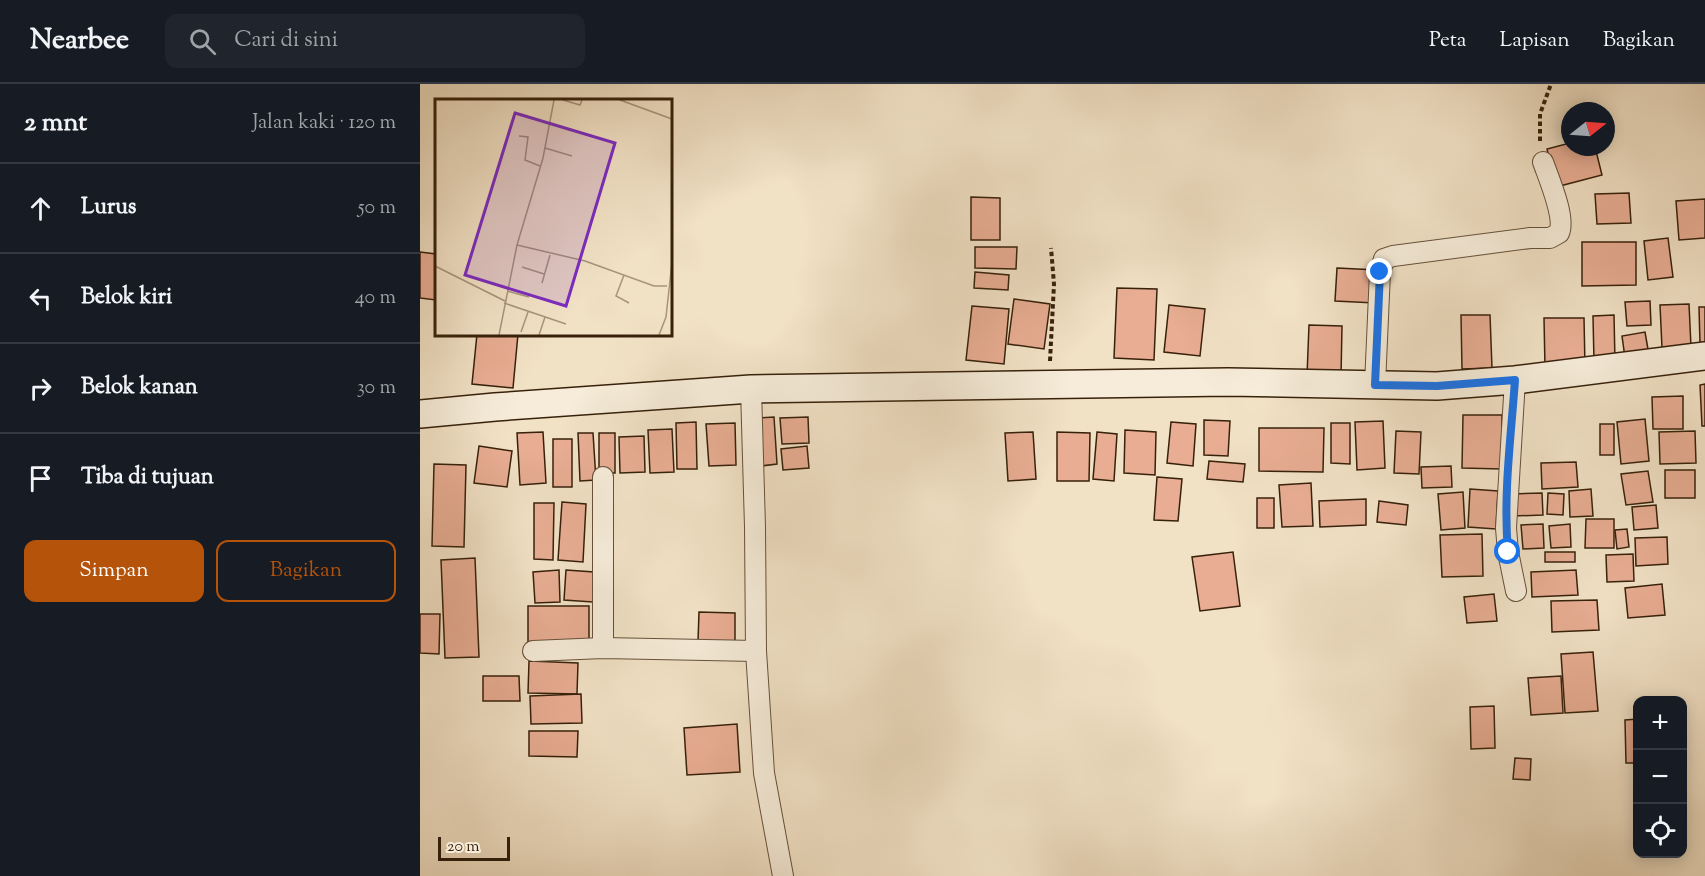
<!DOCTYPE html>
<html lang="id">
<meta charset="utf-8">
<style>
body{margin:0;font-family:"Sorts Mill Goudy",serif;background:#20242c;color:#f1f3f6}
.controls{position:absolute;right:18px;bottom:18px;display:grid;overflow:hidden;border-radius:12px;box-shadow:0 3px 15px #0003}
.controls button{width:54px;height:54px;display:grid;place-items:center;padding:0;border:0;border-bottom:2px solid #363941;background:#171b24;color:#f1f3f6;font:30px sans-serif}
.compass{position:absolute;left:1141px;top:18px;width:54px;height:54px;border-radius:50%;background:#171b24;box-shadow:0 3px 15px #0003;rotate:73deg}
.scale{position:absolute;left:18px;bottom:15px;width:72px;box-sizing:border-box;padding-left:6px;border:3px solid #37210b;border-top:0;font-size:16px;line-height:21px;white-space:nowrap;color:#37210b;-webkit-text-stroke:4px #f6ecd9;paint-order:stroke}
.stop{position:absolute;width:18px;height:18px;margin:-14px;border:4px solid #1a73e8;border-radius:50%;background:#fff}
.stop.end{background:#1a73e8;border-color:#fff;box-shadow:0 2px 6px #0008}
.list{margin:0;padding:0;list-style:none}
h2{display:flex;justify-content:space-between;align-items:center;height:78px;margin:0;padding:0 24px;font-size:26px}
h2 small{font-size:20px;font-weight:400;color:#9ea1a6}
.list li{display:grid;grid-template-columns:39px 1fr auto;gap:18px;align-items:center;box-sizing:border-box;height:90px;padding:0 24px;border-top:2px solid #363941}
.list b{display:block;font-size:22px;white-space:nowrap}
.list em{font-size:20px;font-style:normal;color:#9ea1a6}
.actions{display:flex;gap:12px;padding:18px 24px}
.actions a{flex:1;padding:14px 0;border:2px solid #b45309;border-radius:12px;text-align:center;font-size:21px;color:#b45309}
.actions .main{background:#b45309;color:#fff}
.icon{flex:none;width:33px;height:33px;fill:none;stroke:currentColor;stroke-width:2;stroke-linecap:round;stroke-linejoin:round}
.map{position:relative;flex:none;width:1285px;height:792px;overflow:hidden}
header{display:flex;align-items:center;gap:36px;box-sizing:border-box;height:84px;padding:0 30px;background:#171b24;border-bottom:2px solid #363941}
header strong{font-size:28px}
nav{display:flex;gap:33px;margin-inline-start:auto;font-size:21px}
.search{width:420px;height:54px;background:#20242c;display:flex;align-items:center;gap:15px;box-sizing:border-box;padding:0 21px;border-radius:12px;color:#9ea1a6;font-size:22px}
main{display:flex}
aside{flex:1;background:#171b24}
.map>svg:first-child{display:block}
.building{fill:#e8ad93;stroke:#37210b;stroke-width:1.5}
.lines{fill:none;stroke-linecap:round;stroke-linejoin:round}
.street-casing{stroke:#66513a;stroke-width:22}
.secondary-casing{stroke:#37210b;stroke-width:30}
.path{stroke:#37210b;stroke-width:4;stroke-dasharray:4.5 3;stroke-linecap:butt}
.street{stroke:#f6ecd9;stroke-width:20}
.secondary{stroke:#f6ecd9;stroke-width:27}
.route{stroke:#1a73e8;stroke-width:8}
.inset-road{fill:none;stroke:#a7947b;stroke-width:1.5}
.view{fill:#7b2cbf;fill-opacity:0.15;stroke:#7b2cbf;stroke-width:3}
.inset-edge{fill:none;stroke:#37210b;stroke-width:3}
</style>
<header>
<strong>Nearbee</strong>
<div class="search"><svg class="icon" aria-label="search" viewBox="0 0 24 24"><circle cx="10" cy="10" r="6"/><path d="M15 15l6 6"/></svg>Cari di sini</div>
<nav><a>Peta</a><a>Lapisan</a><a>Bagikan</a></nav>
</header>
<main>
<aside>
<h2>2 mnt<small>Jalan kaki · 120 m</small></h2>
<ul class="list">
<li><svg class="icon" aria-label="ahead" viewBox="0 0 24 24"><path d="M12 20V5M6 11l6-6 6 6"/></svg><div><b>Lurus</b></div><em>50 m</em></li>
<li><svg class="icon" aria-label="left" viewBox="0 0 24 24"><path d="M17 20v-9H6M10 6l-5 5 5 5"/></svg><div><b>Belok kiri</b></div><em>40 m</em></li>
<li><svg class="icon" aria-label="right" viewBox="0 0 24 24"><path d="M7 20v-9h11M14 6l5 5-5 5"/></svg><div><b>Belok kanan</b></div><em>30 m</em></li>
<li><svg class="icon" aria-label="arrive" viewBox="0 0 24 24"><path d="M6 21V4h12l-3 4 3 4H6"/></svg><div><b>Tiba di tujuan</b></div></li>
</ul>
<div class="actions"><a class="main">Simpan</a><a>Bagikan</a></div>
</aside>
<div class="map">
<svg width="1285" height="792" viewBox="0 0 1285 792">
<rect width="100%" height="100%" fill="#f1e1c5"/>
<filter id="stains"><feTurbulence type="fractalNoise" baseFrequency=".00333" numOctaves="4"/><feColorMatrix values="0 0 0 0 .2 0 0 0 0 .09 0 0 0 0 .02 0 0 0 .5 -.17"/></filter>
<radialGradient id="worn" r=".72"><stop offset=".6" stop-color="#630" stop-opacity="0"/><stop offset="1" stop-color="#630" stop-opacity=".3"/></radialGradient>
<g class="building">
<path d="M 1150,59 L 1150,63 L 1175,63 L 1182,91 L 1136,103 L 1127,65 Z"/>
<path d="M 1209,109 L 1211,139 L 1177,140 L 1175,110 Z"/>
<path d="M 551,113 L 580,114 L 580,156 L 551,156 Z"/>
<path d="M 1285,115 L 1285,154 L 1259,156 L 1256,117 Z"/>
<path d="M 1248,154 L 1253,193 L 1228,196 L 1224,157 Z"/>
<path d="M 1162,158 L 1216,158 L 1216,201 L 1162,202 Z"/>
<path d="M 555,163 L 597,163 L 596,185 L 555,184 Z"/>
<path d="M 0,168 L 16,170 L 16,216 L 0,214 Z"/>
<path d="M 917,184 L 957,186 L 955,219 L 915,217 Z"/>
<path d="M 555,188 L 589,191 L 588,206 L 554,204 Z"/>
<path d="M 697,204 L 737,205 L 734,276 L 694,274 Z"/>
<path d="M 594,215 L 630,220 L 624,265 L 588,260 Z"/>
<path d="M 1230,217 L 1231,241 L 1207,242 L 1205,218 Z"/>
<path d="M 1269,220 L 1271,263 L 1242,264 L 1240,221 Z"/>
<path d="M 749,221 L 785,225 L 780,272 L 744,268 Z"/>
<path d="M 552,222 L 589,225 L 584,280 L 546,276 Z"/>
<path d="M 1279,223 L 1285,223 L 1285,260 L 1280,260 Z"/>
<path d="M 1041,231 L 1070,231 L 1072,284 L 1042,285 Z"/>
<path d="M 1194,231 L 1195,278 L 1174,278 L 1173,232 Z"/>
<path d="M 1124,234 L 1164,234 L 1165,283 L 1125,284 Z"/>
<path d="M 889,241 L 922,242 L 921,293 L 887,292 Z"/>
<path d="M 1225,248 L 1230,277 L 1206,281 L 1202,252 Z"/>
<path d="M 57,250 L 98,250 L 93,304 L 52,300 Z"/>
<path d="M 1285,300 L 1285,342 L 1282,342 L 1280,301 Z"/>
<path d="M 1263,312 L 1263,345 L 1233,345 L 1232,313 Z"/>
<path d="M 1043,331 L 1082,331 L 1082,385 L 1042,384 Z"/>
<path d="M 354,333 L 357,380 L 341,382 L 338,334 Z"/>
<path d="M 388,333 L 389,359 L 362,360 L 360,334 Z"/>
<path d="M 1225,335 L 1229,377 L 1201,380 L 1197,338 Z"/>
<path d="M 784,336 L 810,337 L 808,372 L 784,371 Z"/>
<path d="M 963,337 L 965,384 L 937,386 L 935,338 Z"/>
<path d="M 276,338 L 277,385 L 257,385 L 256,339 Z"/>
<path d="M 751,338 L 776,340 L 773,382 L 747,379 Z"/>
<path d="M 315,339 L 316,381 L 289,382 L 286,340 Z"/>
<path d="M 911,339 L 930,339 L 930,380 L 911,379 Z"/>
<rect x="1180" y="340" width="14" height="31"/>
<path d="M 839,344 L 904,344 L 903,388 L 839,387 Z"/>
<path d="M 252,345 L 254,388 L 230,389 L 228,346 Z"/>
<path d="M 705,346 L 736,348 L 735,391 L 704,389 Z"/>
<path d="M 976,347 L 1001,348 L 999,390 L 974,389 Z"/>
<path d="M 1275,347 L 1276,379 L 1240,380 L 1239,348 Z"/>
<path d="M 123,348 L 126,399 L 100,401 L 97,349 Z"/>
<path d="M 613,348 L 616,395 L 588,397 L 585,349 Z"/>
<path d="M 637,348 L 670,349 L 669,397 L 637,397 Z"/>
<path d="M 677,348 L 697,350 L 694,397 L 673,395 Z"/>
<path d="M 158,349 L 173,349 L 176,396 L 160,397 Z"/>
<rect x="179" y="349" width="16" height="40"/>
<path d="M 224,352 L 225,388 L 200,389 L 199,353 Z"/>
<rect x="133" y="355" width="19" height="48"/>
<path d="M 59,362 L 92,367 L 87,403 L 54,399 Z"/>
<path d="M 387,362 L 389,384 L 363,386 L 361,365 Z"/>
<path d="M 789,377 L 825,380 L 823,398 L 787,395 Z"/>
<path d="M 1156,378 L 1158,403 L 1122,405 L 1121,379 Z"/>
<path d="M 14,380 L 46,381 L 44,463 L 12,462 Z"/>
<path d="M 1031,382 L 1032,403 L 1002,404 L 1001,383 Z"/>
<rect x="1245" y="386" width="30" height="28"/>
<path d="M 1228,387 L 1233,418 L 1206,421 L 1201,390 Z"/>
<path d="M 737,393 L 762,395 L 758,437 L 734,436 Z"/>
<path d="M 891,399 L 893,442 L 862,443 L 859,401 Z"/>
<path d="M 1050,405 L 1078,407 L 1076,445 L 1048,443 Z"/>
<path d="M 1171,405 L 1173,432 L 1150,433 L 1149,407 Z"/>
<path d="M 1043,408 L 1045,444 L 1021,446 L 1018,410 Z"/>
<path d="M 1122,409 L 1123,431 L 1093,432 L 1092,410 Z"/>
<path d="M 1128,409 L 1144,410 L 1143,431 L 1127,430 Z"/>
<rect x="837" y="414" width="17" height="30"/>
<path d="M 946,415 L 946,441 L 900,443 L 899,417 Z"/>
<path d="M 959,417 L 988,421 L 986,441 L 957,438 Z"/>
<path d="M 142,418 L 166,420 L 163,478 L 138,476 Z"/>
<path d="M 114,419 L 134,419 L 133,476 L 114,475 Z"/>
<path d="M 1236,421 L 1238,444 L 1214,446 L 1212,423 Z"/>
<path d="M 1166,435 L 1194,435 L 1194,464 L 1165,464 Z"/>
<path d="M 1123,440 L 1124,464 L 1103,465 L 1101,441 Z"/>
<path d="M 1150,440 L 1151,463 L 1131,464 L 1129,442 Z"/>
<path d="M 1207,445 L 1209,463 L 1197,465 L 1195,446 Z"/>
<path d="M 1062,450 L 1063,492 L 1022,493 L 1020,451 Z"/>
<path d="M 1247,453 L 1248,480 L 1216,482 L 1215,454 Z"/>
<path d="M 813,468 L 820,522 L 780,527 L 772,473 Z"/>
<rect x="1125" y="468" width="30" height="10"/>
<path d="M 1213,470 L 1214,497 L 1187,498 L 1186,471 Z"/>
<path d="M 55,474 L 59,573 L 25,574 L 21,476 Z"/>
<path d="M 139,486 L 140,518 L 115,519 L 113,488 Z"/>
<path d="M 146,486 L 174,488 L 173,518 L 144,516 Z"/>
<path d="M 1156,486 L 1158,511 L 1112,513 L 1111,488 Z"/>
<path d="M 1242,500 L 1245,531 L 1208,534 L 1205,504 Z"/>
<path d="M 1074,510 L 1077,537 L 1047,539 L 1044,513 Z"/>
<path d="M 1177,516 L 1179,546 L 1132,548 L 1131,517 Z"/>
<path d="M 108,522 L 169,522 L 169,561 L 108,560 Z"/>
<path d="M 279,528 L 315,529 L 315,559 L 278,558 Z"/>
<path d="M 0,530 L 20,530 L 19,570 L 0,569 Z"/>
<path d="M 1173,568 L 1178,627 L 1145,629 L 1141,570 Z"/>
<path d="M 109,577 L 158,579 L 157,610 L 108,609 Z"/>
<path d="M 63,592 L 99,592 L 100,617 L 63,617 Z"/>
<path d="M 1141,592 L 1143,629 L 1111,631 L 1108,594 Z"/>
<path d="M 161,610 L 162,639 L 111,640 L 110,612 Z"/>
<path d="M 1074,622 L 1075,664 L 1051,665 L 1050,623 Z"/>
<path d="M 1218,635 L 1218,679 L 1206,679 L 1205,636 Z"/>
<path d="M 317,640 L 320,688 L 267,691 L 264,644 Z"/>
<path d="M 109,647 L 158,647 L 157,673 L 109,672 Z"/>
<path d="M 1095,674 L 1111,675 L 1110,696 L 1093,695 Z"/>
</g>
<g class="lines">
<g class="street-casing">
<g id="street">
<path d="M 1095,296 L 1086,444 L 1088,468 L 1096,507"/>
<path d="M 955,301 L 960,188 L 964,175 L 973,172 L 1110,154 L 1130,154 L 1139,149 C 1146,134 1129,95 1123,78"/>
<path d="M 331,305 L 335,443 L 336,567 L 344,689 L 363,792"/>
<path d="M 183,393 L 183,564"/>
<path d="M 113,567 L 183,564 L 336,567"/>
</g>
</g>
<g class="secondary-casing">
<path id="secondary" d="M 0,330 L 75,323 L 331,305 L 808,298 L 1017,302 L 1095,296 L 1285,272"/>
</g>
<g class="path">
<path d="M 1120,57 L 1120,30 L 1131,0"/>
<path d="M 630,277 L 634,200 L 631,164"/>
</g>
<use href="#street" class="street"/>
<use href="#secondary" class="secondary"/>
</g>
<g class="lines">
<path class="route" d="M 960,188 L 955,301 L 1017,302 L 1095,296 C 1091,353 1083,411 1088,468"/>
</g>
<g transform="translate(15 15)">
<rect width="237" height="237" fill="#f1e1c5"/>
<path class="inset-road" d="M 128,1 L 145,6 L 147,1M 185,1 L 237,20M 84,37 L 93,38 L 90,61 L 105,67M 110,49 L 137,57M 82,146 L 150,162 L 219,187 L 232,187M 0,167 L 70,202M 87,168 L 109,175M 189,176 L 181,197 L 194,204M 107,184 L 115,156M 72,192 L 94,198M 69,204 L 131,225M 86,233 L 93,213M 64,236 L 82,146 L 108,59 L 119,1M 104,236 L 110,218M 224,236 L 231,218 L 237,163"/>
<path class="view" d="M 80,14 L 180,44 L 131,207 L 30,176 Z"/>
<rect width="237" height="237" class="inset-edge"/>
</g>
<rect width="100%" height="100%" filter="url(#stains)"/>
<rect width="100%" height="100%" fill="url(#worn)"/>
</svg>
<div class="controls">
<button>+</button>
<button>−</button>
<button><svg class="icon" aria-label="locate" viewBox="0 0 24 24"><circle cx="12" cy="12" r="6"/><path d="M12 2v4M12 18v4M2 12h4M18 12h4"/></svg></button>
</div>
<svg class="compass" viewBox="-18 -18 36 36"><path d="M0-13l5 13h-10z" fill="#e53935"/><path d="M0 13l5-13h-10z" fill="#9ea1a6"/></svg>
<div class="scale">20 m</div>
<div class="stop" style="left:1088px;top:468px"></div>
<div class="stop end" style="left:960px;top:188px"></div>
</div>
</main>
